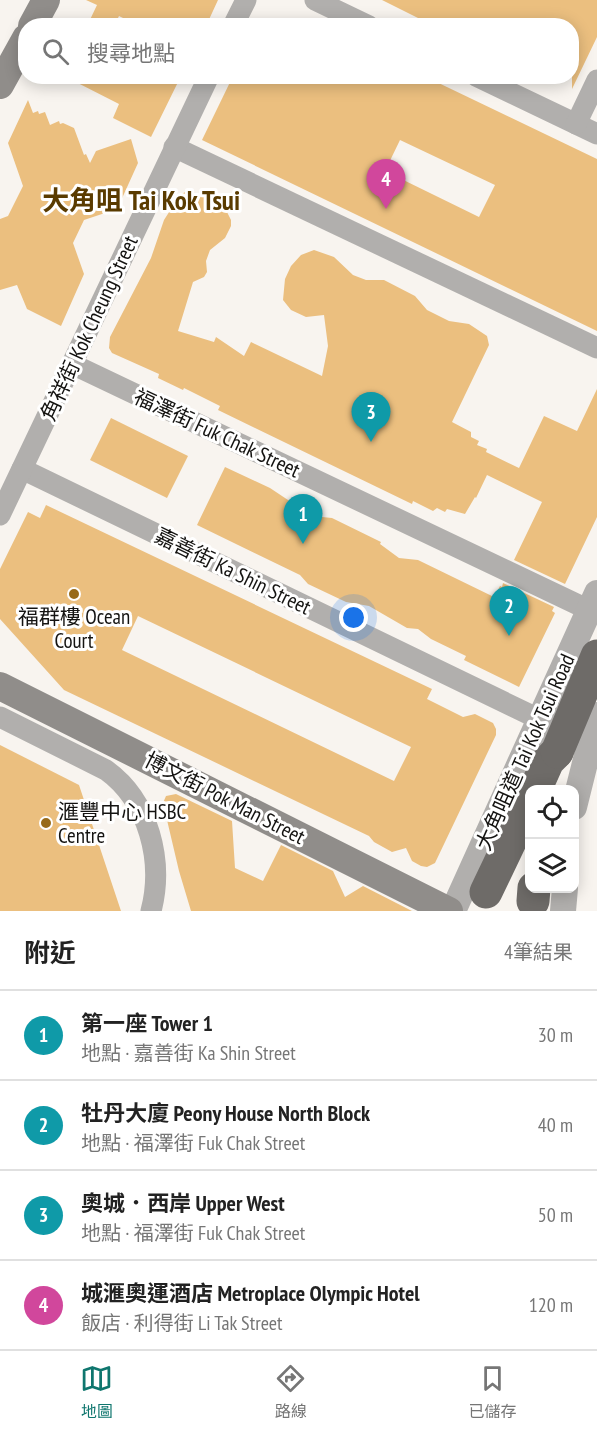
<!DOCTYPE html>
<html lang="zh-TW">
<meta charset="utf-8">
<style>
body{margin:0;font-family:"PT Sans Narrow","Noto Sans TC",sans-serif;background:#f6f6f6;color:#222}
.controls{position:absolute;right:18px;bottom:18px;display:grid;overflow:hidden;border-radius:12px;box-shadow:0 3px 15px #0003}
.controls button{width:54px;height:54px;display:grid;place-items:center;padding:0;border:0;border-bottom:2px solid #e0e0e0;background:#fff;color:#222;font:30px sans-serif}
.you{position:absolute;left:354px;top:618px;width:21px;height:21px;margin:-15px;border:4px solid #fff;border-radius:50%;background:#1a73e8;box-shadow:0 0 0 9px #1a73e833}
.badge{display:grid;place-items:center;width:39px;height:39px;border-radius:50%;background:#0f766e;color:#fff;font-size:20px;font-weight:700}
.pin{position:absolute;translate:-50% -50px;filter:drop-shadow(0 2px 3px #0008)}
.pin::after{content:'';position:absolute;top:32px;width:21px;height:18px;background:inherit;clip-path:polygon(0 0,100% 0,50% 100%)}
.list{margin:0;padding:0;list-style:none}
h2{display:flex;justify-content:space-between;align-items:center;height:78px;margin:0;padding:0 24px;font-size:26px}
h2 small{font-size:20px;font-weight:400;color:#767676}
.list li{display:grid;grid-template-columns:39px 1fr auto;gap:18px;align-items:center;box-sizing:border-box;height:90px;padding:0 24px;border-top:2px solid #e0e0e0}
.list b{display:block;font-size:22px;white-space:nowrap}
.list p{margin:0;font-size:20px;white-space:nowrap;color:#767676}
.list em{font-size:20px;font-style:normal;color:#767676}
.icon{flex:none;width:33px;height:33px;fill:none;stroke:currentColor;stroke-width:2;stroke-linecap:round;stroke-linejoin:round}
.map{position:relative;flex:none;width:597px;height:911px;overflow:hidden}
.search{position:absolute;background:#fff;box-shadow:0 3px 15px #0003;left:18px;right:18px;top:18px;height:66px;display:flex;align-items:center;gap:15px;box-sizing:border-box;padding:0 21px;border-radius:24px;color:#767676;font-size:22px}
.sheet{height:438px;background:#fff}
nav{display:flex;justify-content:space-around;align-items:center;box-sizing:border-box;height:84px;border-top:2px solid #e0e0e0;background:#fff;font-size:16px;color:#767676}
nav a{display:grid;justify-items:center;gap:3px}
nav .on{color:#0f766e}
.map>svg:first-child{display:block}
.building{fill:#ebbf7f;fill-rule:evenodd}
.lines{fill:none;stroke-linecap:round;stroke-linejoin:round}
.minor{stroke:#b1afad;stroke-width:21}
.tertiary{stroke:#b1afad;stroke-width:26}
.secondary{stroke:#908d8a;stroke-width:28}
.trunk{stroke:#6e6b68;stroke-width:33}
.trunk-bridge{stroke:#6e6b68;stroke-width:33}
.poi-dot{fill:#986a19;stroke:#fff;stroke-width:2}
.labels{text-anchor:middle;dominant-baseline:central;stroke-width:6;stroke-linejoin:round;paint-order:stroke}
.street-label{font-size:21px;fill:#141311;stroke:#fff}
.poi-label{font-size:21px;fill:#141311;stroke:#fff}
.district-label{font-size:27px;font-weight:bold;fill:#5a3b00;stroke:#fff}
</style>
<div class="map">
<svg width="597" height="911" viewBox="0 0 597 911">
<rect width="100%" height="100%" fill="#f8f4ef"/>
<g class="building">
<path d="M 86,0 L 218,0 L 206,26 L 139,26 L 119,16 L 114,26 L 87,26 L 97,5 Z"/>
<path d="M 382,0 L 597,0 L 597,37 L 572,89 L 572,26 L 434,26 Z"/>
<path d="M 64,76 L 181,76 L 151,137 L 113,118 L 119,104 Z"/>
<path d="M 233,76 L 424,76 L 597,159 L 597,331 L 202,140 ZM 400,140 L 495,185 L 479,217 L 385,171 Z"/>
<path d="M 28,100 L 33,113 L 38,111 L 39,114 L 45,112 L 50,125 L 59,121 L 60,124 L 63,123 L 74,128 L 84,155 L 86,154 L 90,163 L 96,151 L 131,139 L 138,163 L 119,205 L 114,210 L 84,220 L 73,243 L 84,274 L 61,326 L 27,309 L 17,285 L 0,290 L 0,219 L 8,216 L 23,186 L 8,143 Z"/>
<path d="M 187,191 L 202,196 L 226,210 L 231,220 L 231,226 L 225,238 L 210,250 L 206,261 L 207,272 L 204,277 L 193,282 L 178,331 L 214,342 L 216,337 L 244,356 L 251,342 L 322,376 L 328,346 L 324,315 L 306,317 L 291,310 L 283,300 L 285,279 L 291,266 L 301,255 L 314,250 L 334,257 L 353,275 L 366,280 L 384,280 L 415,296 L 427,310 L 449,321 L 469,324 L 487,336 L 489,345 L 452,422 L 471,432 L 471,437 L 479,441 L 477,445 L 487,449 L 486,452 L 519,468 L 544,416 L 577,431 L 597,389 L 597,517 L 565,584 L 514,560 L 542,502 L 487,475 L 476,498 L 475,497 L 465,514 L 447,509 L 445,512 L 437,508 L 433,511 L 413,501 L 412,504 L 218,410 L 220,406 L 184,388 L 183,390 L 158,378 L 159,374 L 112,353 L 109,348 L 110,337 L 151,258 L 164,220 L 180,195 Z"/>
<path d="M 111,418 L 188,456 L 167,498 L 90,460 Z"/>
<path d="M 225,467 L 270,488 L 312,516 L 332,518 L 381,542 L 380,544 L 399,558 L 418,560 L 494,597 L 500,586 L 502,587 L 503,583 L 554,607 L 552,611 L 555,613 L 519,687 L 464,660 L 466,656 L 431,639 L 418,629 L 407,628 L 369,606 L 346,602 L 308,584 L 300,575 L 197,525 Z"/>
<path d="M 46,505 L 432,689 L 427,699 L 463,717 L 475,714 L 493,723 L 496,729 L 496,735 L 435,863 L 427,867 L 421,866 L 412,861 L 406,848 L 392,852 L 374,842 L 369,836 L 64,690 L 0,619 L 0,569 L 28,512 L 40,518 ZM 138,616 L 411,747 L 394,781 L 122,650 Z"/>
<path d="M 0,745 L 79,785 L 121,911 L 0,911 Z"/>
<path d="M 176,794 L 232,821 L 235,868 L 263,881 L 281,845 L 333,871 L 345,897 L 363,886 L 412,911 L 191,911 L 179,871 L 163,803 L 166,796 Z"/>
</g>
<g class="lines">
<g class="minor">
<path d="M 315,0 L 369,26"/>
<path d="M 233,26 L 246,0"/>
<path d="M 476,76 L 597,134"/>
<path d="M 576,124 L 597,80"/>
<path d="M 174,147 L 597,348"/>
<path d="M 72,364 L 589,610"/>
<path d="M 22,469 L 541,720"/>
<path d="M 0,515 L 209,76"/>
<path d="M 0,717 L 106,770 C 149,801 164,861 151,911"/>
</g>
<g class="tertiary">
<path d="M 574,807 L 597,715"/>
<path d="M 453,911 L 597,593"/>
<path d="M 563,911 L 565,888"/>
</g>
<g class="secondary">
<path d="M 32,26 L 46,0"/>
<path d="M 0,85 L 26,38"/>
<path d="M 0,686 L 449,911"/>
</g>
<path class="trunk" d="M 535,790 L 548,761 L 557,752"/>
<g class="trunk-bridge">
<path d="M 557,752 L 597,656"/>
<path d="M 486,892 L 530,800"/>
<path d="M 533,901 L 534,888"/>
</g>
</g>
<g class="poi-dot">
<circle cx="74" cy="594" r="6"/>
<circle cx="46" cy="823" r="6"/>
</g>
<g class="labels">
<g class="street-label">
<text transform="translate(89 328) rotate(-65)">角祥街 Kok Cheung Street</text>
<text transform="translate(217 433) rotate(25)">福澤街 Fuk Chak Street</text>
<text transform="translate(233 571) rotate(26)">嘉善街 Ka Shin Street</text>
<text transform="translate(525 752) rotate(-66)">大角咀道 Tai Kok Tsui Road</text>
<text transform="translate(225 798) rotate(27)">博文街 Pok Man Street</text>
</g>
<g class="poi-label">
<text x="74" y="616">福群樓 Ocean<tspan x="74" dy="24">Court</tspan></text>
<text x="58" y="811" text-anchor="start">滙豐中心 HSBC<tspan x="58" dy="24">Centre</tspan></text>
</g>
<g class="district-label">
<text x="141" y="200">大角咀 Tai Kok Tsui</text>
</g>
</g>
</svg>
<div class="controls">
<button><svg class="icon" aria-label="locate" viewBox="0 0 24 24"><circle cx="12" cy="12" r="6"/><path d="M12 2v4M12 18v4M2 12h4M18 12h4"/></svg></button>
<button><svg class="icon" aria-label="layers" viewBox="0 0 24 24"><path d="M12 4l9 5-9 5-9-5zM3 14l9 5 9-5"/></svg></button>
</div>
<div class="you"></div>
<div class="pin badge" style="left:303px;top:544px;background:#0f9aa8">1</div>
<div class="pin badge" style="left:509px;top:636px;background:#0f9aa8">2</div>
<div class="pin badge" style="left:371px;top:442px;background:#0f9aa8">3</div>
<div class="pin badge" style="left:386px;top:209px;background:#d1479c">4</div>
<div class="search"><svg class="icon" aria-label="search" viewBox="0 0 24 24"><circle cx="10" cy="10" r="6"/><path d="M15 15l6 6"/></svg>搜尋地點</div>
</div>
<section class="sheet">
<h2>附近<small>4筆結果</small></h2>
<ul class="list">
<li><span class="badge" style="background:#0f9aa8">1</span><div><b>第一座 Tower 1</b><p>地點 · 嘉善街 Ka Shin Street</p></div><em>30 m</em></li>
<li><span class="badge" style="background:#0f9aa8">2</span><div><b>牡丹大廈 Peony House North Block</b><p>地點 · 福澤街 Fuk Chak Street</p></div><em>40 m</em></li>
<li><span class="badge" style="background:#0f9aa8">3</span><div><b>奧城．西岸 Upper West</b><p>地點 · 福澤街 Fuk Chak Street</p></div><em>50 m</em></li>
<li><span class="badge" style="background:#d1479c">4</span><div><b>城滙奧運酒店 Metroplace Olympic Hotel</b><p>飯店 · 利得街 Li Tak Street</p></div><em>120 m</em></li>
</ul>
</section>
<nav>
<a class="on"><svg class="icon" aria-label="map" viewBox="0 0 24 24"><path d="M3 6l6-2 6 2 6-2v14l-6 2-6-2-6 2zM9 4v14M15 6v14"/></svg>地圖</a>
<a><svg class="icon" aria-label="directions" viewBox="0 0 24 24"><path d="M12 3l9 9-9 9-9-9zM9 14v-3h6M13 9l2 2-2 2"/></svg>路線</a>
<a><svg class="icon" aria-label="saved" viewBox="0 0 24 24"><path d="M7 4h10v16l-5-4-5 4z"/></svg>已儲存</a>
</nav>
